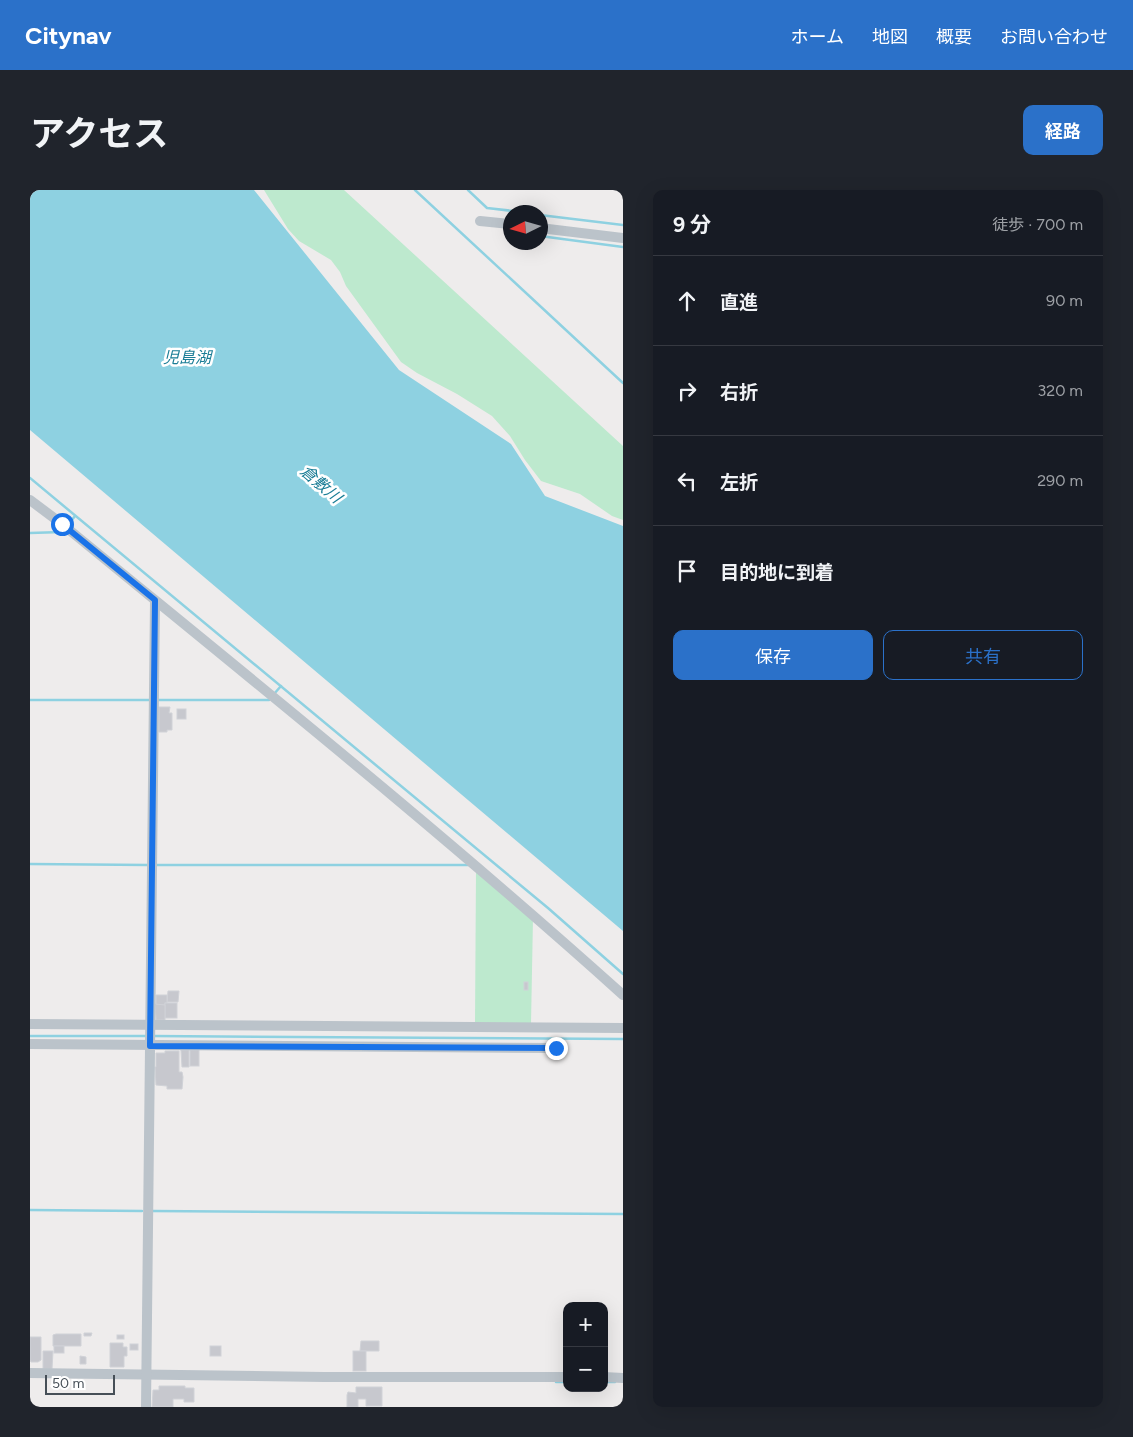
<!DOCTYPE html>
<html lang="ja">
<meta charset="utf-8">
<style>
body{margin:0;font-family:Figtree,"Noto Sans JP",sans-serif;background:#20242c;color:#f1f3f6}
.controls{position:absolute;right:15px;bottom:15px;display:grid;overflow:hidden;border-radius:10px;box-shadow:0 5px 20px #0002}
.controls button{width:45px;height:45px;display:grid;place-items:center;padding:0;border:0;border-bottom:1px solid #363941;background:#171b24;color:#f1f3f6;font:25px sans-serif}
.compass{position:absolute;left:473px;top:15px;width:45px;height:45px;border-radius:50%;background:#171b24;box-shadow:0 5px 20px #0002;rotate:265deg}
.scale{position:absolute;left:15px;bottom:12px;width:70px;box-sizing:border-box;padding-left:5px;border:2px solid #464f57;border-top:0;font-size:14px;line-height:18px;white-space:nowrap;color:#464f57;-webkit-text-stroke:4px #fff;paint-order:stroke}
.stop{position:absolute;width:15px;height:15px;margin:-11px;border:4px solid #1a73e8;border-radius:50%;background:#fff}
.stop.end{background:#1a73e8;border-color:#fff;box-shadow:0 1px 5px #0008}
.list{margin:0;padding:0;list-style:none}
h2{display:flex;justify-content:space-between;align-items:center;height:65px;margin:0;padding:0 20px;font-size:21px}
h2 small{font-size:16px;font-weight:400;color:#9ea1a6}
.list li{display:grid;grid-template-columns:32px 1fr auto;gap:15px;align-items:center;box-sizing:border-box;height:90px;padding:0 20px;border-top:1px solid #363941}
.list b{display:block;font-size:19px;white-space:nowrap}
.list em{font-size:16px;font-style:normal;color:#9ea1a6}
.actions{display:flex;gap:10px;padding:15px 20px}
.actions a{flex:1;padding:11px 0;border:1px solid #2b71c9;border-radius:10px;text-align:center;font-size:18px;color:#2b71c9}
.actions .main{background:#2b71c9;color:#fff}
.icon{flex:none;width:28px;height:28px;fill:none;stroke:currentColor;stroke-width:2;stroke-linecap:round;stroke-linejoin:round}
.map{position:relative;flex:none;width:593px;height:1217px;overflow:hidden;border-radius:10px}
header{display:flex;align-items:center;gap:30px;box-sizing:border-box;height:70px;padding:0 25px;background:#2b71c9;color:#fff}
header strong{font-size:24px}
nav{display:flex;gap:28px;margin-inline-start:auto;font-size:18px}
.intro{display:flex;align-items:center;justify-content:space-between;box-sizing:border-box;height:120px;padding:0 30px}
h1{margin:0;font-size:35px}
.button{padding:12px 22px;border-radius:10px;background:#2b71c9;color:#fff;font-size:18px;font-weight:700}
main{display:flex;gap:30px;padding:0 30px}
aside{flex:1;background:#171b24;border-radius:10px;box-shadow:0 5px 20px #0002}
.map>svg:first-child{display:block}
.green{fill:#bde9ce}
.water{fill:#8ed1e1}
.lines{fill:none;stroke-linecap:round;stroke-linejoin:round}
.stream{stroke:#8ed1e1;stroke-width:2.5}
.building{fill:#c7c8ce;stroke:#d0d2d7}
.minor{stroke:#bbc3ca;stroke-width:10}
.route{stroke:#1a73e8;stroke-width:6}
.labels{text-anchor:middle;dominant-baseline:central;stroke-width:5;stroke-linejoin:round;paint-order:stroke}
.water-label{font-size:16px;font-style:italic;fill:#1a7d96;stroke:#fff}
</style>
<header>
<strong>Citynav</strong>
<nav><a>ホーム</a><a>地図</a><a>概要</a><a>お問い合わせ</a></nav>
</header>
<div class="intro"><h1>アクセス</h1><a class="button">経路</a></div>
<main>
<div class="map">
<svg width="593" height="1217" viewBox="0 0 593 1217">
<rect width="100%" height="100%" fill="#eeecec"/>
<g class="green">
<path d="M 234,0 L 314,0 L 593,256 L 593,330 L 582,326 L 550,304 L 511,291 L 495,270 L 480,246 L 462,226 L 427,204 L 387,183 L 371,172 L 316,96 L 310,82 L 301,70 L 269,51 L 258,39 Z"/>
<path d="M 446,680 L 503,728 L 501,834 L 445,833 Z"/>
</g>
<path class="water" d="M 0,0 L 224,0 L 369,180 L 481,254 L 515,306 L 593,336 L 593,741 L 0,240 Z"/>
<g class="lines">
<g class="stream">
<path d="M 385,0 L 593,193"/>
<path d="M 438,0 L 457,18 L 492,22"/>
<path d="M 510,25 L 593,35"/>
<path d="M 476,42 L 480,42"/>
<path d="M 510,46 L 593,57"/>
<path d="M 0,288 L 518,718 L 593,784"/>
<path d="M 38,335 L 45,326"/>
<path d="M 0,343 L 32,342"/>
<path d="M 244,504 L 251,496"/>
<path d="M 0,510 L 121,510"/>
<path d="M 126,510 L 239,510"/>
<path d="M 0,674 L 118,675"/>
<path d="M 126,675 L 438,675"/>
<path d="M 0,846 L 117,846"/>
<path d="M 122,846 L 593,849"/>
<path d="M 0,1020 L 112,1021"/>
<path d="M 122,1021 L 593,1024"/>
<path d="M 526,1192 L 537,1192"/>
<path d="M 574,1192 L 585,1192"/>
</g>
</g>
<g class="building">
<path d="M 129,517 L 140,517 L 139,523 L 142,523 L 142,540 L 137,540 L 137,542 L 129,542 Z"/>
<rect x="147" y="519" width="9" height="10"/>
<rect x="494" y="792" width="4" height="8"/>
<path d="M 138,801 L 149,801 L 148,812 L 137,812 Z"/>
<path d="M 126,805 L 137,805 L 137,813 L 135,813 L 135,815 L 126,815 Z"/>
<rect x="135" y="813" width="12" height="15"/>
<path d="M 125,814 L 135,815 L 135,830 L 126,830 Z"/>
<path d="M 151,860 L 159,860 L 159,877 L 152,877 Z"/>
<rect x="160" y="860" width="9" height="16"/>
<path d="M 135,861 L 149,861 L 149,882 L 152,882 L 153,887 L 152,899 L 137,899 L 137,896 L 126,895 L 125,877 L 126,877 L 126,863 L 135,863 Z"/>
<path d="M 54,1143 L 62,1143 L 61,1146 L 54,1146 Z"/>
<path d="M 26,1144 L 51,1144 L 51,1156 L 23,1156 L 23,1145 Z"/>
<rect x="87" y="1145" width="7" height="4"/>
<path d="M 0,1147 L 11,1147 L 11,1170 L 8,1172 L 1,1172 L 0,1170 Z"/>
<path d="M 331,1151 L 349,1151 L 349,1161 L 330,1161 Z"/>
<path d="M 80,1153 L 93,1153 L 93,1157 L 97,1157 L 97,1166 L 94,1166 L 94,1177 L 80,1177 Z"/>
<rect x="100" y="1154" width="8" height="6"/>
<rect x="24" y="1156" width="10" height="7"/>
<rect x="180" y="1156" width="11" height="10"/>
<path d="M 13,1161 L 23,1161 L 22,1179 L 13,1179 Z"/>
<rect x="323" y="1161" width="13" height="20"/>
<path d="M 50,1166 L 56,1167 L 56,1174 L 50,1174 Z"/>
<path d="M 129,1196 L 155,1196 L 155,1198 L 164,1198 L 164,1212 L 154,1212 L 154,1209 L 143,1209 L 143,1217 L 122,1217 L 123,1200 L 129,1200 Z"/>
<path d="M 326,1197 L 352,1197 L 352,1216 L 336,1216 L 336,1209 L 328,1209 L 328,1217 L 317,1217 L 317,1205 L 318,1202 L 326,1203 Z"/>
</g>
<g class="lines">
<g class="minor">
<path d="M 450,31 L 480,34"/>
<path d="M 510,38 L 593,48"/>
<path d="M 0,310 L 32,334 C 221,489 412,642 593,805"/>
<path d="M 0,834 L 593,838"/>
<path d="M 0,854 L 526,858"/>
<path d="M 0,1183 L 294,1187 L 537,1187"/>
<path d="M 574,1187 L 593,1188"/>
<path d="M 116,1217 L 125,411"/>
</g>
</g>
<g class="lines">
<path class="route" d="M 32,334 L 125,410 L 120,856 L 526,858"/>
</g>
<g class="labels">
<g class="water-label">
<text x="157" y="167">児島湖</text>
<text transform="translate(291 294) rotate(41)">倉敷川</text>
</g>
</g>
</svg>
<div class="controls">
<button>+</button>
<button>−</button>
</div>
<svg class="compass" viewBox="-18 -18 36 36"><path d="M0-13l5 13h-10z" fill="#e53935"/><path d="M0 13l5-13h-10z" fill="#9ea1a6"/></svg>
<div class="scale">50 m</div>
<div class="stop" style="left:32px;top:334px"></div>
<div class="stop end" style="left:526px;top:858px"></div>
</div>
<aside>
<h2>9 分<small>徒歩 · 700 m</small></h2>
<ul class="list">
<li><svg class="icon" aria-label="ahead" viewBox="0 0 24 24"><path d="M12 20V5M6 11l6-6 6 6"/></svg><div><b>直進</b></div><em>90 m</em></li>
<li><svg class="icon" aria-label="right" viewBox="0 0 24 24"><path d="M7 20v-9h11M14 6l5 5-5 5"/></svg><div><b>右折</b></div><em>320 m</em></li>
<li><svg class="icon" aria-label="left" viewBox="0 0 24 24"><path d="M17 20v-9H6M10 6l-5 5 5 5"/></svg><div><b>左折</b></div><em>290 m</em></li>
<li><svg class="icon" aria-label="arrive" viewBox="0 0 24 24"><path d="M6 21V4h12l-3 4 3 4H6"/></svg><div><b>目的地に到着</b></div></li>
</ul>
<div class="actions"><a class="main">保存</a><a>共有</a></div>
</aside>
</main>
